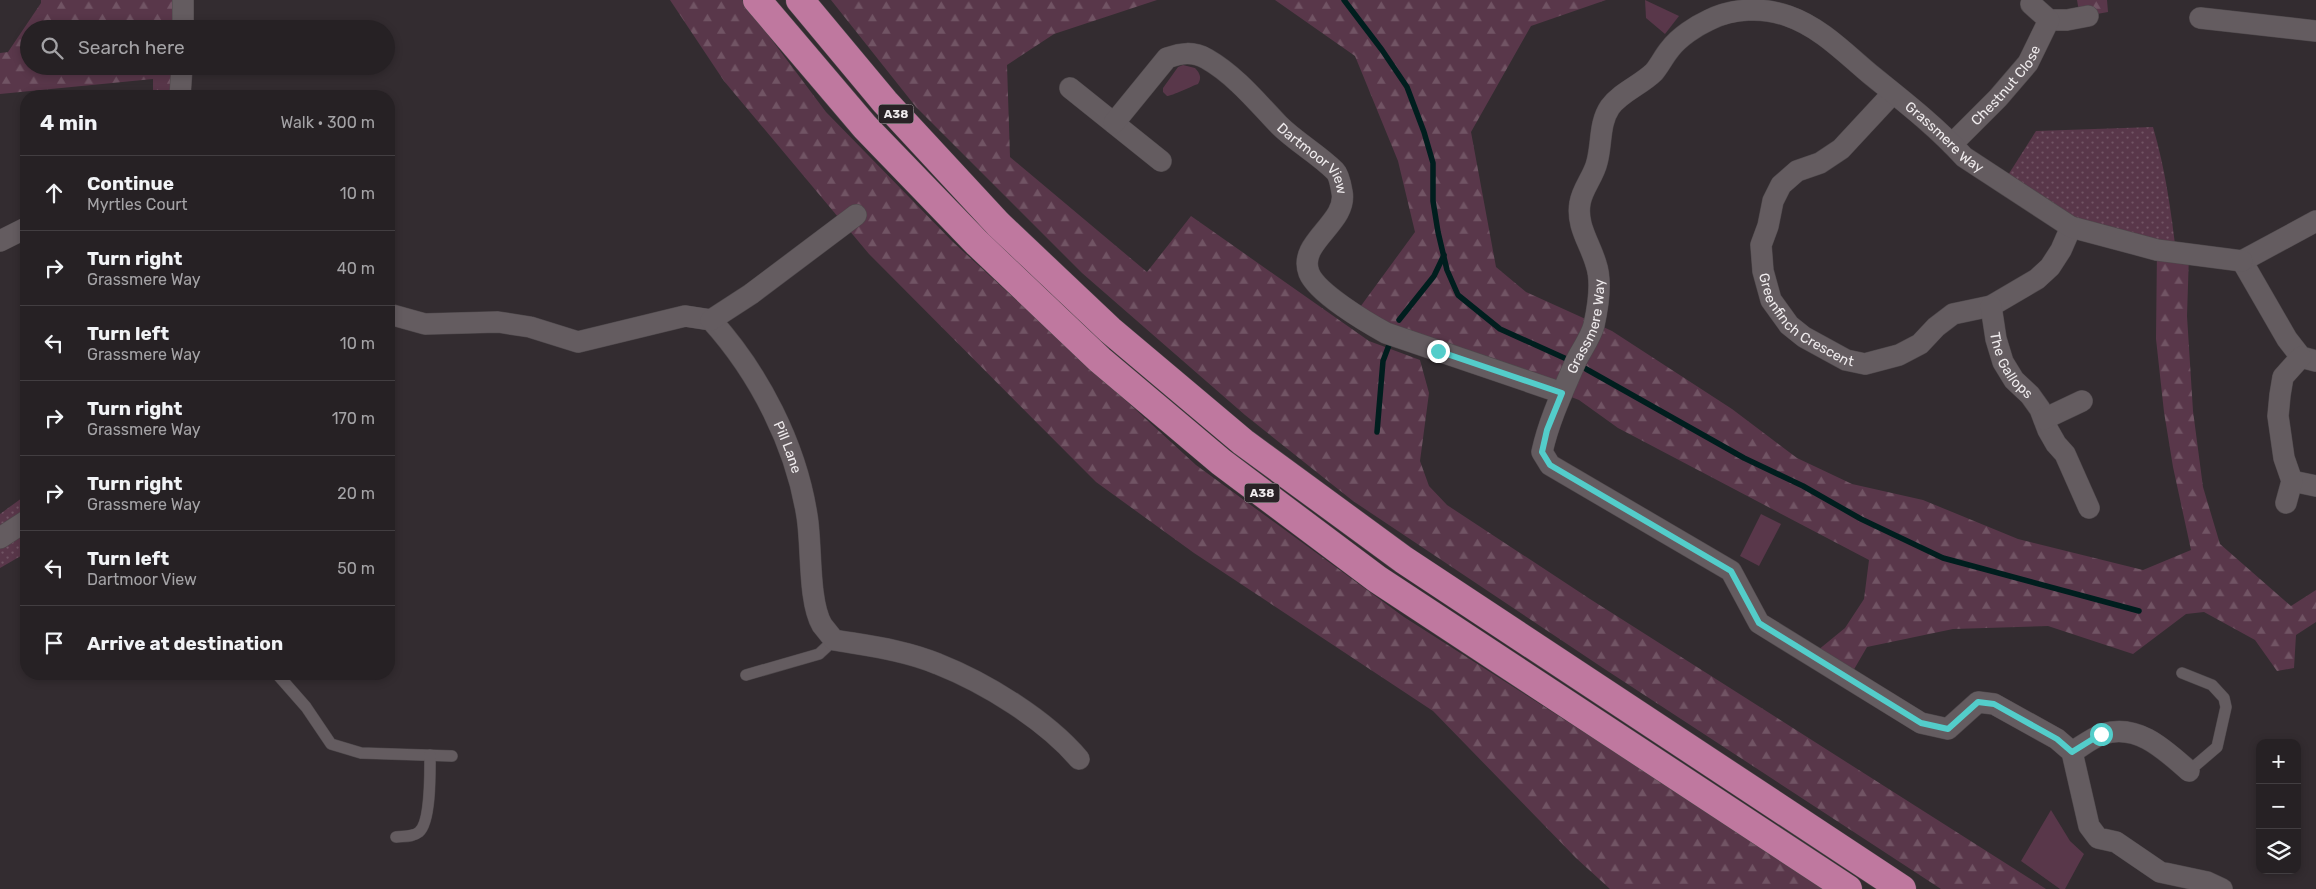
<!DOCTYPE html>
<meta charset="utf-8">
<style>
body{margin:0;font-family:Rubik,sans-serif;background:#322e31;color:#f1f3f6}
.controls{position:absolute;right:15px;bottom:15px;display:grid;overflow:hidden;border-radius:10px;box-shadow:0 2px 8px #0003}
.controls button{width:45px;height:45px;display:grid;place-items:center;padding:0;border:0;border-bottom:1px solid #423e41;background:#262124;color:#f1f3f6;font:25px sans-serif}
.stop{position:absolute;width:15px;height:15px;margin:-11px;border:4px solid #53cdca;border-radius:50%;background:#fff}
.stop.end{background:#53cdca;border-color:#fff;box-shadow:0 1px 5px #0008}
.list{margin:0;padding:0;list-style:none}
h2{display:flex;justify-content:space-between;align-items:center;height:65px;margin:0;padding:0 20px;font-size:21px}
h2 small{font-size:16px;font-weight:400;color:#a4a3a6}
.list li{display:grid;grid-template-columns:32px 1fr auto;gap:15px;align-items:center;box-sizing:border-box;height:75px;padding:0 20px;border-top:1px solid #423e41}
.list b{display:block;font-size:19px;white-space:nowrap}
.list p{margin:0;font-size:16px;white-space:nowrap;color:#a4a3a6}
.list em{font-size:16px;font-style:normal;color:#a4a3a6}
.icon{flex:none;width:28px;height:28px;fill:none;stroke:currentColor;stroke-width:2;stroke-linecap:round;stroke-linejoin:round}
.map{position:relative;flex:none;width:2316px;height:889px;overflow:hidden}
.search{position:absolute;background:#262124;box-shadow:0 2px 8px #0003;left:20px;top:20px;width:375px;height:55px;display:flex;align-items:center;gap:12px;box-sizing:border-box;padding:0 18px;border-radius:28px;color:#a4a3a6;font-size:19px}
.panel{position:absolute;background:#262124;box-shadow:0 2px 8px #0003;left:20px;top:90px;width:375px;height:590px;border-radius:20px}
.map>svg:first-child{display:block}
.grass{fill:url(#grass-dots)}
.forest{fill:url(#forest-firs)}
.park{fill:#59374a}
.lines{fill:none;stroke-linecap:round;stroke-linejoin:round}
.stream{stroke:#001e1e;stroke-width:5.5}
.lane-casing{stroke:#4e484b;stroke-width:12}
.street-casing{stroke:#4e484b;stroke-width:22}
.highway-casing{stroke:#4e484b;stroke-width:29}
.lane{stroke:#645c60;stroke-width:11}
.street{stroke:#645c60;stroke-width:21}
.highway{stroke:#bf789f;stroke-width:28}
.route{stroke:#53cdca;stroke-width:6}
.labels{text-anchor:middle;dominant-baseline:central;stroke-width:5;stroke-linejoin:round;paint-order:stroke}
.shield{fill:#292226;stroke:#b4afb1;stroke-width:1}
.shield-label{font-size:12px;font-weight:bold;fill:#efebed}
.street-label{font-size:14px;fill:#efebed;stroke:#292226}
</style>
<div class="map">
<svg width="2316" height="889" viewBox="0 0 2316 889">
<defs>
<pattern id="grass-dots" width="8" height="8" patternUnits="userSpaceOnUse" patternTransform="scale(1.25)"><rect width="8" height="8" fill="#59374a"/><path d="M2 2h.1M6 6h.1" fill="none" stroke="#715464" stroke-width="1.8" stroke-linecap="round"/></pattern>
<pattern id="forest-firs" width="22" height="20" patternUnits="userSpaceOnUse" patternTransform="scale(1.25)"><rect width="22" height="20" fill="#59374a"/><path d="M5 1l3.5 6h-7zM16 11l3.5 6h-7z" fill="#715464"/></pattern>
</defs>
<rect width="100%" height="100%" fill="#332c30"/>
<g class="grass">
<path d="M 2153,127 C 2165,168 2171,210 2176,253 L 2071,227 L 2003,183 L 2036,131 Z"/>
<path d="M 26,495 L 26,553 L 0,568 L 0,514 Z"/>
</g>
<g class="forest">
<path d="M 41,0 L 183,0 L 183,29 L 29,29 L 29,66 L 182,66 L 180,96 L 153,96 L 153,79 L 0,94 L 0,53 L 8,52 L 41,3 Z"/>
<path d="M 670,0 L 742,0 L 826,112 L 953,242 L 1196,465 L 1404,617 L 1829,889 L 1610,889 L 1576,858 L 1433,711 L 1194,553 L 1096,482 L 869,254 L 724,81 Z"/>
<path d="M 831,0 L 1157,0 L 1054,34 L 1007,65 L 1010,157 L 1147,272 L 1191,216 L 1369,341 L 1420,360 L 1429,393 L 1420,461 L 1429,486 L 1447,505 L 1590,599 L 2046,889 L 1941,889 L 1603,668 L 1353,501 L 1245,415 L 1082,273 L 916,107 Z"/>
<path d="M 1275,0 L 1606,0 L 1531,26 L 1471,132 L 1496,267 L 1526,292 L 1612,331 L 1732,409 L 1797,458 L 1852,484 L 1923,500 L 2018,539 L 2143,570 L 2191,550 L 2173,467 L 2164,412 L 2156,339 L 2157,250 L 2189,254 L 2187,316 L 2193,411 L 2203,487 L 2220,544 L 2291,606 L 2316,590 L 2316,622 L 2296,635 L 2294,668 L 2277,671 L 2255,640 L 2204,612 L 2186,614 L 2133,654 L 2048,626 L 1953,629 L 1867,647 L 1849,678 L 1812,655 L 1845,628 L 1864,599 L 1869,560 L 1618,428 L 1579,400 L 1355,314 L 1415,232 L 1398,161 L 1355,56 Z"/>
<path d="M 2077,0 L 2107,0 L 2108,12 L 2080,17 Z"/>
</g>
<g class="park">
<path d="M 1645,0 L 1679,16 L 1665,34 L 1646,18 Z"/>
<path d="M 1183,65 L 1195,68 C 1200,73 1202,78 1198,84 C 1192,86 1172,96 1167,96 L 1163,92 L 1163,88 L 1178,67 Z"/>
<path d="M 1761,514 L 1781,524 L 1759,566 L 1740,556 Z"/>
<path d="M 2051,810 L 2070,841 L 2084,854 L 2065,889 L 2060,889 L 2021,861 Z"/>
</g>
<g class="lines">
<g class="stream">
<path d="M 1344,0 L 1382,50 L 1407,87 L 1424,132 L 1433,163 L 1433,201 L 1438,232 L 1447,270 L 1458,295 L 1500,329 L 1571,361"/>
<path d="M 1399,320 L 1434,276 L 1444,255"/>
<path d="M 1579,365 L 1744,458 L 1803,486 L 1861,519 L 1943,558 L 2139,611"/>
<path d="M 1377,432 L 1383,361 L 1389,345"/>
</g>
<g class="lane-casing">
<g id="lane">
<path d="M 2182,673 L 2212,685 L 2224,698 L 2226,707 L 2217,747 L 2189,771"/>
<path d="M 277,674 L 306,707 L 331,744 L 361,753 L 452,756"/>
<path d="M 746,675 L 819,654 L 834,640"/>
<path d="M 396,837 C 404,836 413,837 419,832 C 431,822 430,771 430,755"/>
</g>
</g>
<g class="street-casing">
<g id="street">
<path d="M 183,0 L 183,29"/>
<path d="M 2200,18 L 2316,31"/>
<path d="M 2049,20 L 2067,20 L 2088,16"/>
<path d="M 1070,88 L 1161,161"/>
<path id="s1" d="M 1893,93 L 1841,149 L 1820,163 L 1797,171 L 1781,185 L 1773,201 L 1768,226 L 1761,245 L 1763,271 L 1771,300 L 1789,325 L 1804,337 L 1846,360 L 1865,364 L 1899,355 L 1920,344 L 1936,327 L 1953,314 L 1991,306 L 2037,279 L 2050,267 L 2061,250 L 2071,227"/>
<path d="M 180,96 L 182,66"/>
<path id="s2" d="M 1114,123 L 1167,58 C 1181,53 1193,51 1207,59 C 1235,75 1257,102 1279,125 C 1296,142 1318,154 1335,171 C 1339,175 1341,186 1342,192 C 1348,223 1297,242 1309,273 C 1317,293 1366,322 1386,333 L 1562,393"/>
<path id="s3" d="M 1952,144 L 1998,98 L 2028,63 L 2049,20 L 2031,4"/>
<path d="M 0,241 L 26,228"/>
<path d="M 2242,261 L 2287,339 L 2301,357 L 2316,361"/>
<path d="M 2242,261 L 2316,221"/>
<path id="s4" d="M 1991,306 L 1996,339 L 2003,362 L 2014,380 L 2030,395 L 2040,409 L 2048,430 L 2056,444 L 2065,454 L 2089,508"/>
<path id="s5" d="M 389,314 L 425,324 L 498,322 L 530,327 L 578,342 L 685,316 L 711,320 C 759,373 796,445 807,516 C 812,545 808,601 822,625 C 826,630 830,635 834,640 C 869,646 905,650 938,664 C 986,683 1046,720 1079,759"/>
<path d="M 711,320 L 751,294 L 856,215"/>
<path d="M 2044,419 L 2082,401"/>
<path d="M 2292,481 L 2316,486"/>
<path d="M 2286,503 L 2292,481 L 2284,458 L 2278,416 L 2280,395 L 2283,377 L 2301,357"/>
<path d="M 0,538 L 26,521"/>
<path d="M 2072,752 C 2082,746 2092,738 2103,734 C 2138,723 2165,750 2189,771"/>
<path id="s6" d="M 2222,889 L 2207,882 L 2160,872 L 2116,842 L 2098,838 L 2089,826 L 2072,752 L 2057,739 L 1994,704 L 1978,702 L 1948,729 L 1921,723 L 1759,623 L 1731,571 L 1550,465 L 1542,452 C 1549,420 1563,391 1576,361 C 1582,349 1591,337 1594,325 C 1598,307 1602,281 1596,264 C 1590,243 1576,226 1580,203 C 1582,189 1594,176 1597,162 C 1602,144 1599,123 1610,107 C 1621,92 1641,85 1654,72 C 1660,65 1664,56 1670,49 C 1679,37 1696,26 1709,20 C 1733,8 1763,7 1788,16 C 1820,27 1845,53 1870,74 C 1902,100 1936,126 1964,157 L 2071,227 L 2157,250 L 2242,261"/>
</g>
</g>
<g class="highway-casing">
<g id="highway">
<path d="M 757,0 L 865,127 L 977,243 L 1100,360 L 1221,462 L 1377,579 L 1848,889"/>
<path d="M 800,0 L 885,102 L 998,224 L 1110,330 L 1243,442 L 1404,560 L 1902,889"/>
</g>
</g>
<use href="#lane" class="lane"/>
<use href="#street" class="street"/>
<use href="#highway" class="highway"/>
</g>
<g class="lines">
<path class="route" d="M 1438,351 L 1562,393 L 1547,430 L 1542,452 L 1550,465 L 1731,571 L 1759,623 L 1921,723 L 1948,729 L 1978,702 L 1994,704 L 2057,739 L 2072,752 L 2101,734"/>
</g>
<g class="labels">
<g class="shield">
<rect x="878.5" y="104.5" width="35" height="19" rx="4"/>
<rect x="1244.5" y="483.5" width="35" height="19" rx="4"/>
</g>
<g class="shield-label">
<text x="896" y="114">A38</text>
<text x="1262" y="493">A38</text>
</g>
<g class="street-label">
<text stroke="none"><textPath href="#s3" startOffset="80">Chestnut Close</textPath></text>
<text stroke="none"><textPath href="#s6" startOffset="1656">Grassmere Way</textPath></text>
<text stroke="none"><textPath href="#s2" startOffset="272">Dartmoor View</textPath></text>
<text stroke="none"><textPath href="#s1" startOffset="306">Greenfinch Crescent</textPath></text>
<text stroke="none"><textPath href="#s6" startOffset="1012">Grassmere Way</textPath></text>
<text stroke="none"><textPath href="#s4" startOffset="64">The Gallops</textPath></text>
<text stroke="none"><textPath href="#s5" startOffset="479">Pill Lane</textPath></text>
</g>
</g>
</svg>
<div class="controls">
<button>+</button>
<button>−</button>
<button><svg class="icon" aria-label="layers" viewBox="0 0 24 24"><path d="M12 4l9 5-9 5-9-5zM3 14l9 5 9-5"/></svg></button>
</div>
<div class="stop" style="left:2101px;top:734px"></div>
<div class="stop end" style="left:1438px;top:351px"></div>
<div class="search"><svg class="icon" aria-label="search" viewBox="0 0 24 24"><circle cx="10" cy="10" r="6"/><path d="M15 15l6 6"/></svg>Search here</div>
<section class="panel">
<h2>4 min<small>Walk · 300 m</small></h2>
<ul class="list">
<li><svg class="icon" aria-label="ahead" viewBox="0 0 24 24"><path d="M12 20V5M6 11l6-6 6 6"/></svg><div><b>Continue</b><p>Myrtles Court</p></div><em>10 m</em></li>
<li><svg class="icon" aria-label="right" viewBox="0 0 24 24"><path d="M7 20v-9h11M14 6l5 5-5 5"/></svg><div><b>Turn right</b><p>Grassmere Way</p></div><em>40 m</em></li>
<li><svg class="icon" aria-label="left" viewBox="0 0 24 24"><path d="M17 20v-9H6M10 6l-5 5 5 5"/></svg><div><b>Turn left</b><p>Grassmere Way</p></div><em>10 m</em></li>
<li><svg class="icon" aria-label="right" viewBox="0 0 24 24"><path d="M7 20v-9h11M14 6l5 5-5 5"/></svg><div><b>Turn right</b><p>Grassmere Way</p></div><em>170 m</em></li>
<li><svg class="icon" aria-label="right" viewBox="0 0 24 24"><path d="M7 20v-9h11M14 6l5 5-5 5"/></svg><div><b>Turn right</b><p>Grassmere Way</p></div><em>20 m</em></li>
<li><svg class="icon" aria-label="left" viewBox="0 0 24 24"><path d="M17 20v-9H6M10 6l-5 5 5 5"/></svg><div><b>Turn left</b><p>Dartmoor View</p></div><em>50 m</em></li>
<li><svg class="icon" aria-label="arrive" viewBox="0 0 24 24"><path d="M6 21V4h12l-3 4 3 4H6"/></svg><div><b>Arrive at destination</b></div></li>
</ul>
</section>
</div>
